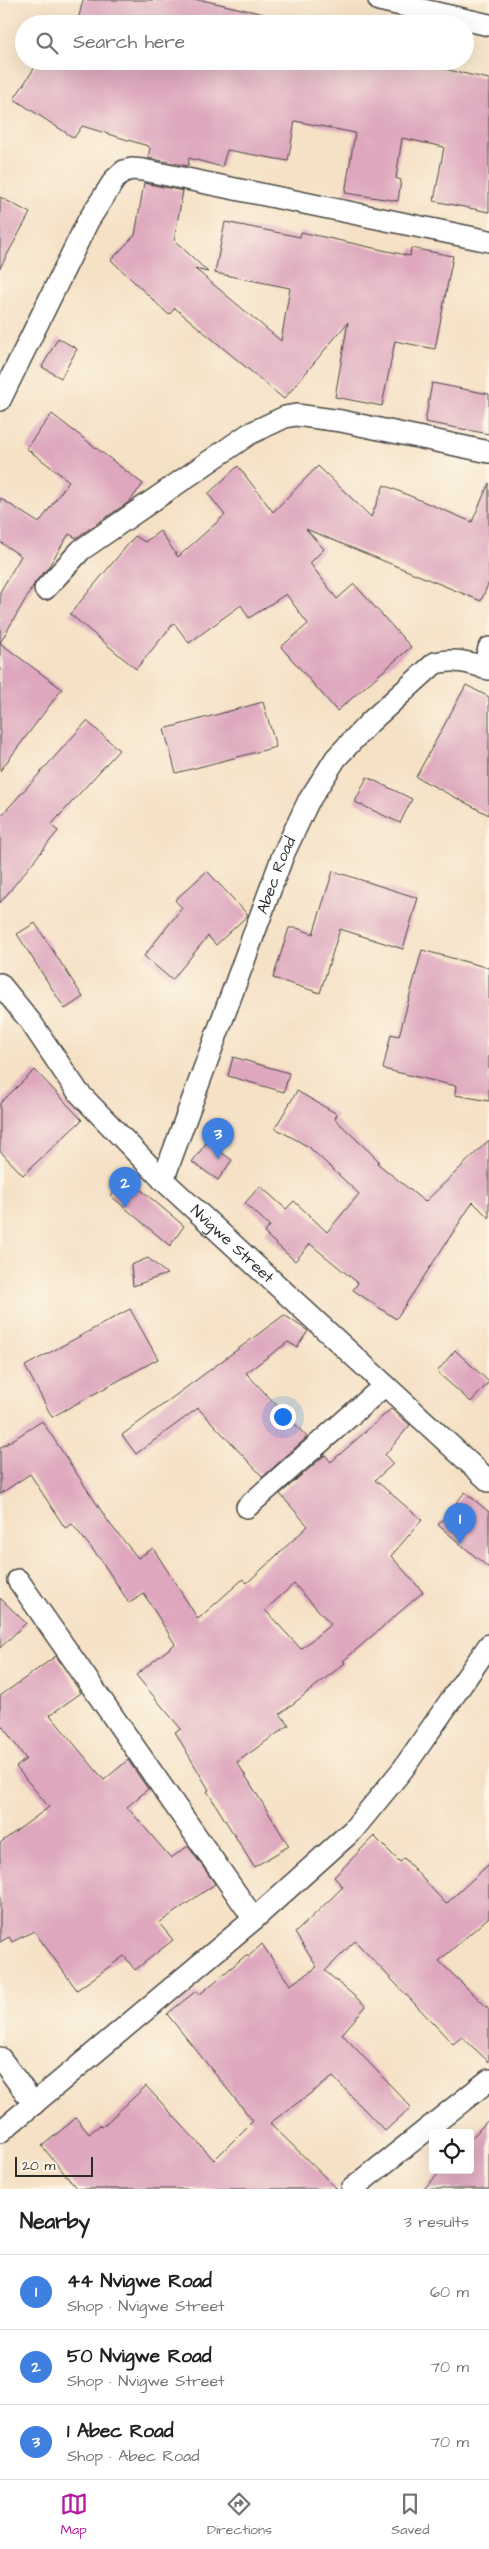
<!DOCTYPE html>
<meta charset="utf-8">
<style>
body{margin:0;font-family:"Architects Daughter",sans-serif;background:#f6f6f6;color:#202124}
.controls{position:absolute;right:15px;bottom:15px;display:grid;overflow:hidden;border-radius:5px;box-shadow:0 5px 20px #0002}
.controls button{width:45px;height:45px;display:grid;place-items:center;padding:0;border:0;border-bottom:1px solid #e0e0e0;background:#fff;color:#202124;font:25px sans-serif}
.scale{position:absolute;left:15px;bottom:12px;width:78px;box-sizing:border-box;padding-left:5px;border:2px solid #2b2b2b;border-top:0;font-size:14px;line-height:18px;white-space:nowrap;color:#2b2b2b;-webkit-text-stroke:4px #fcf5e5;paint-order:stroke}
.you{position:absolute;left:282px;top:1416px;width:18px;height:18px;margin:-12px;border:4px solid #fff;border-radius:50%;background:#1a73e8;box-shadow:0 0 0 8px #1a73e833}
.badge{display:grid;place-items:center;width:32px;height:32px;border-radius:50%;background:#b5179e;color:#fff;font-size:16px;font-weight:700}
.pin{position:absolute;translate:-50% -41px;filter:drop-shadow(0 1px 2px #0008)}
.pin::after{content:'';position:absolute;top:26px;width:18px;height:15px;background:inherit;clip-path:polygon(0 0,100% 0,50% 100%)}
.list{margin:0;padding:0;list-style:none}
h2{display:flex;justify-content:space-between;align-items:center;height:65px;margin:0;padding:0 20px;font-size:21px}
h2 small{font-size:16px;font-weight:400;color:#757577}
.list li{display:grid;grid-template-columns:32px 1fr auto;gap:15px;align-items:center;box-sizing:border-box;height:75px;padding:0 20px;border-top:1px solid #e0e0e0}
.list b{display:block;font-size:19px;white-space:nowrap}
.list p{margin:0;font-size:16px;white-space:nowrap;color:#757577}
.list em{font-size:16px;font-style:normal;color:#757577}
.icon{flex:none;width:28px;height:28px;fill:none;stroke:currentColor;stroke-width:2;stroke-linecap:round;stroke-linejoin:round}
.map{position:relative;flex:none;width:489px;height:2189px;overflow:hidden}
.search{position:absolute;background:#fff;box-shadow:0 5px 20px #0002;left:15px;right:15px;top:15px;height:55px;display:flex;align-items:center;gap:12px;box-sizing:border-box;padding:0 18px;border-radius:28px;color:#757577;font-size:19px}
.sheet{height:290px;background:#fff}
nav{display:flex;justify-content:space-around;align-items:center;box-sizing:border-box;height:70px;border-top:1px solid #e0e0e0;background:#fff;font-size:14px;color:#757577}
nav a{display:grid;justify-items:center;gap:2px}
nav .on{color:#b5179e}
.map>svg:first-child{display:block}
.building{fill:#dea7be;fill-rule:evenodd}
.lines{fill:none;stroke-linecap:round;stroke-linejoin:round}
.minor-casing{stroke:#494642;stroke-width:24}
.minor{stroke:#fff;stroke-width:21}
.labels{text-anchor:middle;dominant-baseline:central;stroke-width:4;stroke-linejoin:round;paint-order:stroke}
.street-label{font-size:16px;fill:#2b2b2b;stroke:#fcf5e5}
</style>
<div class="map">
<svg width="489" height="2189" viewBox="0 0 489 2189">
<rect width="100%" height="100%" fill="#fcf5e5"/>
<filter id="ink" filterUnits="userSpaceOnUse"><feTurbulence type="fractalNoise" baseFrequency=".02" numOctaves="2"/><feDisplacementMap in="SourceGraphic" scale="10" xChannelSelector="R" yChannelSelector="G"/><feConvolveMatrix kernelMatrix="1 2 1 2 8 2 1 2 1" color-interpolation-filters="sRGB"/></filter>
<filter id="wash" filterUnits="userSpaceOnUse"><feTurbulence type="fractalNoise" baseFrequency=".0096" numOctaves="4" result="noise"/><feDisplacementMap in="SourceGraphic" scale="20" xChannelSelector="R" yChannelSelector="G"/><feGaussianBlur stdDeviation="1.12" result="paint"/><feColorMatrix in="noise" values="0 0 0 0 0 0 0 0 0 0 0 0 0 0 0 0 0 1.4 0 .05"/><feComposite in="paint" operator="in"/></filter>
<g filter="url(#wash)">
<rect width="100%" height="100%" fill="#f5e1c6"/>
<g id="blocks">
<g class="building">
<path d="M 83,0 L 202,0 L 290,20 L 289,24 L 77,24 Z"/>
<path d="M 39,61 L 427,61 L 426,65 L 489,79 L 489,212 L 434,201 L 444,147 L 402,138 L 396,178 L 401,180 L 398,201 L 345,193 L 355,133 L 295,121 L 288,161 L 227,150 L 222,167 L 189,158 L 188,166 L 148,158 L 150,148 L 148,146 L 82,126 L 74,138 L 14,99 Z"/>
<path d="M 144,183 L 183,191 L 174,240 L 208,272 L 195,269 L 281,341 L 290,288 L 215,273 L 225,222 L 300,237 L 301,232 L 410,256 L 411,248 L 453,256 L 435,349 L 395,341 L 382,406 L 335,397 L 348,322 L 284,399 L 175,308 L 169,315 L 111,260 L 135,235 Z"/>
<path d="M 0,197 L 30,213 L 0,268 Z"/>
<path d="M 58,338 L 77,349 L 61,378 L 42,367 Z"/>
<path d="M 432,383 L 489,394 L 489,434 L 425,422 Z"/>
<path d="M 52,414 L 143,484 L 130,501 L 76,538 L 69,534 L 47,569 L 36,581 L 0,643 L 62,689 L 0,771 L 0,592 L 21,556 L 0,542 L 0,498 L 39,523 L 69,481 L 26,448 Z"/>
<path d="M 238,466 L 273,512 L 318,466 L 371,517 L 384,485 L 472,522 L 489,483 L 489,582 L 481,601 L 306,529 L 324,549 L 310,563 L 337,599 L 354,584 L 411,647 L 337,711 L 281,647 L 308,624 L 286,594 L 249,618 L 241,605 L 189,643 L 174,623 L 136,669 L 70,614 L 135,536 L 145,542 L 160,531 L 178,557 L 225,515 L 208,494 Z"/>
<path d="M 466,685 L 489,697 L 489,815 L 416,777 Z"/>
<path d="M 263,702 L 276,747 L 176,773 L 164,729 Z"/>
<path d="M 87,721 L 119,750 L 51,825 L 58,831 L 0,903 L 0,817 Z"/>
<path d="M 367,777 L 412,799 L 400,823 L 355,802 Z"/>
<path d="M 207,871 L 248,915 L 216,945 L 208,936 L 172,980 L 144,956 L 182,908 L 175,900 Z"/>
<path d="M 333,871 L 418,898 L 403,949 L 340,929 L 320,993 L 273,978 L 289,928 L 297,928 L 313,934 Z"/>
<path d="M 35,923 L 83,997 L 65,1009 L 17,934 Z"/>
<path d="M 422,950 L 489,968 L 489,1101 L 455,1095 L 456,1086 L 383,1069 L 391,1034 L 399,1036 Z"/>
<path d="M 233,1057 L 289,1073 L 284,1092 L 228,1076 Z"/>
<path d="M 35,1070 L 82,1120 L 23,1175 L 0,1151 L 0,1103 Z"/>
<path d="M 297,1091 L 337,1114 L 335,1119 L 379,1161 L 377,1163 L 425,1202 L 489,1140 L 489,1218 L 473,1202 L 396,1319 L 353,1290 L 358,1283 L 310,1244 L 295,1261 L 264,1233 L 270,1226 L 245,1203 L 260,1186 L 286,1209 L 294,1201 L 327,1232 L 359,1194 L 309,1147 L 275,1128 Z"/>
<path d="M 207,1142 L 232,1160 L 218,1180 L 192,1162 Z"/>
<path d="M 127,1178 L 184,1226 L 170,1246 L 111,1196 Z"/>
<path d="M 148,1258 L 167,1274 L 133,1286 L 131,1265 Z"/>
<path d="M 130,1309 L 158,1359 L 52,1417 L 25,1366 Z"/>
<path d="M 284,1315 L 308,1331 L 297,1347 L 288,1342 L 246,1373 L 307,1437 L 263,1477 L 198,1408 L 136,1454 L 122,1435 Z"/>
<path d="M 455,1350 L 489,1382 L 471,1402 L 437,1372 Z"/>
<path d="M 391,1409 L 410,1425 L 385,1455 L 393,1464 L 375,1480 L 422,1520 L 391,1556 L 423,1592 L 343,1661 L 345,1663 L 280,1714 L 289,1725 L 237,1762 L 289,1846 L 254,1867 L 207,1791 L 209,1790 L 175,1732 L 181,1729 L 136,1675 L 175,1644 L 144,1594 L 129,1603 L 101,1560 L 72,1524 L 65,1528 L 30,1474 L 0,1494 L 0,1448 L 42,1421 L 110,1524 L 138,1558 L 153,1548 L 198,1619 L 243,1579 L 247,1583 L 308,1526 L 280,1494 L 325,1455 L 331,1462 ZM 294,1584 L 331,1624 L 301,1649 L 265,1610 Z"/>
<path d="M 465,1492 L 489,1512 L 489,1568 L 438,1525 Z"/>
<path d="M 0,1598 L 26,1623 L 0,1648 Z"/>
<path d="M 56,1656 L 81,1693 L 50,1715 L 104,1780 L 128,1760 L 148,1789 L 127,1807 L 171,1858 L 188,1846 L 215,1884 L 159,1923 L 173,1940 L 135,1970 L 124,1956 L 77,1990 L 34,1931 L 12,1942 L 9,1937 L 0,1942 L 0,1843 L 49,1807 L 16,1767 L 26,1759 L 0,1723 L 0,1696 Z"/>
<path d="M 374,1836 L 400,1862 L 404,1858 L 446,1904 L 489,1864 L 489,1917 L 439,1961 L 489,2009 L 489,2062 L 462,2037 L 453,2044 L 355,1941 L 325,1971 L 366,2006 L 342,2034 L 411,2107 L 385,2131 L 333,2077 L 270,2123 L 337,2189 L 77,2189 L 42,2146 L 76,2118 L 89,2134 L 100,2125 L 102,2127 L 146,2086 L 214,2160 L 253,2121 L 167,2014 L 196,1991 L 199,1995 L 246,1955 L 248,1957 L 262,1944 L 290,1985 L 317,1967 L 295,1933 L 343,1887 L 334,1877 Z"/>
<path d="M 489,2119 L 489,2189 L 424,2189 L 442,2170 L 470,2170 L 470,2140 Z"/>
</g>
</g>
</g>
<g filter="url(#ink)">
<use href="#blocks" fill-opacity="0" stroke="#494642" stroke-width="1"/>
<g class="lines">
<g class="minor-casing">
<g id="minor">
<path d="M 379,0 L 489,25"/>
<path d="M 0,400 L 88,221 L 115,179 L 124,171 L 132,169 L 143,170 L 489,241"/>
<path d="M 45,589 L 81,550 L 249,434 L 285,417 L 296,415 L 341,421 L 489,452"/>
<path d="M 484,668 L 489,648"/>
<path id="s1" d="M 0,984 L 30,1021 L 78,1092 L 163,1180 L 489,1481"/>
<path id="s2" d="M 163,1180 L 283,855 L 308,802 L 336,758 L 370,722 L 435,663 C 456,658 470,663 489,669"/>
<path d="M 247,1507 L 385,1385"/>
<path d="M 18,1580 L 254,1919"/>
<path d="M 0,2058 L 34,2104"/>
<path d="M 0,2132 L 254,1919 L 353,1830 L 403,1769 L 489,1645"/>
<path d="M 352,2189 L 489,2080"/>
</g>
</g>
<use href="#minor" class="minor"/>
</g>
</g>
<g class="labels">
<g class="street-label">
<text stroke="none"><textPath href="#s2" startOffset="325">Abec Road</textPath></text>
<text stroke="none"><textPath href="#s1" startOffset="350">Nvigwe Street</textPath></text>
</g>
</g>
</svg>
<div class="controls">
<button><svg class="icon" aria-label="locate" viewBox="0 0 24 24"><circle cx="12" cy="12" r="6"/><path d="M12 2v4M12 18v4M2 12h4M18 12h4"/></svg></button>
</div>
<div class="scale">20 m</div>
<div class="you"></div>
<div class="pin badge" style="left:460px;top:1544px;background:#3f7fe0">1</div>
<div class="pin badge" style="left:125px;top:1208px;background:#3f7fe0">2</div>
<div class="pin badge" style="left:218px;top:1159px;background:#3f7fe0">3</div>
<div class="search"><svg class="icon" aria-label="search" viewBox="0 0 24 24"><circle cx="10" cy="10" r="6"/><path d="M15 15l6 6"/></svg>Search here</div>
</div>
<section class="sheet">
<h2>Nearby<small>3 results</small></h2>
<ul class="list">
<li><span class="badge" style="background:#3f7fe0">1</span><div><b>44 Nvigwe Road</b><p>Shop · Nvigwe Street</p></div><em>60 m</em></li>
<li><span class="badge" style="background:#3f7fe0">2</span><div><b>50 Nvigwe Road</b><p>Shop · Nvigwe Street</p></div><em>70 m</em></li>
<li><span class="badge" style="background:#3f7fe0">3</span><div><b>1 Abec Road</b><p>Shop · Abec Road</p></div><em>70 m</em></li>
</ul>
</section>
<nav>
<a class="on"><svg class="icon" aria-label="map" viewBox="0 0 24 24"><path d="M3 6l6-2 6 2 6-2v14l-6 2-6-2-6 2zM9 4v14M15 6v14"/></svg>Map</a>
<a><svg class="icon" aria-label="directions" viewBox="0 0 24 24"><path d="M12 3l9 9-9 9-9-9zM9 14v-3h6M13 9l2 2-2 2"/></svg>Directions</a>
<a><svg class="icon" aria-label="saved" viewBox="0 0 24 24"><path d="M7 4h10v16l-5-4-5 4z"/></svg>Saved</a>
</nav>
